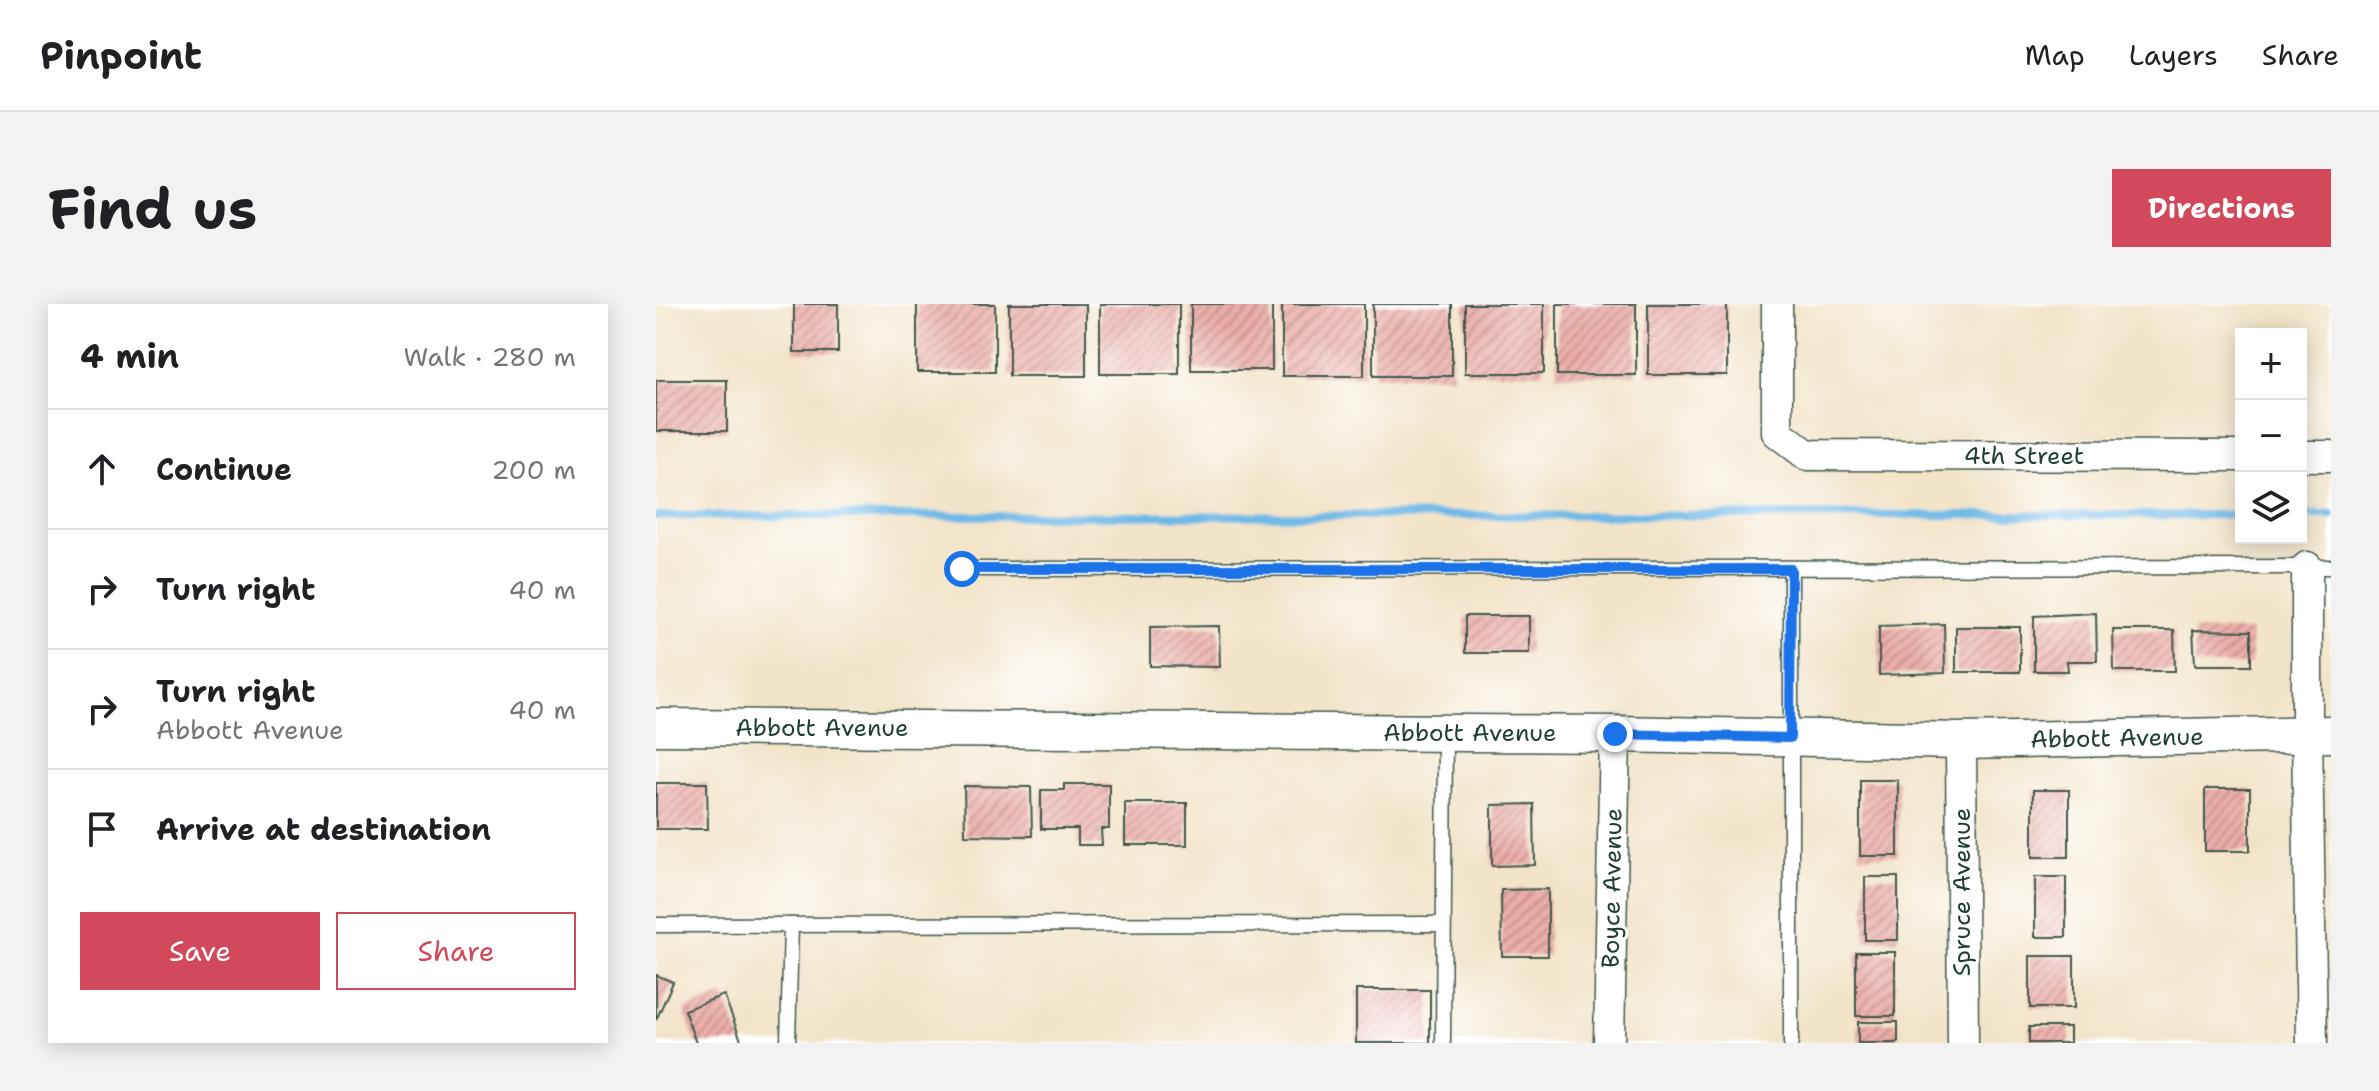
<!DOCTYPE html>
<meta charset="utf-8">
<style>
body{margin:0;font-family:"Shantell Sans",sans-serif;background:#f2f2f2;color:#202124}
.controls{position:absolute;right:24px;top:24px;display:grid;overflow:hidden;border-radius:0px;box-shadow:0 4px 20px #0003}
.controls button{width:72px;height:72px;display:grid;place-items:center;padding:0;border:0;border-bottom:2px solid #e0e0e0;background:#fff;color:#202124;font:40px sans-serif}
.stop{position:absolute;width:24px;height:24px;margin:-18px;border:6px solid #1a73e8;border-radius:50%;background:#fff}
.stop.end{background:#1a73e8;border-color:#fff;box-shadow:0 2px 8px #0008}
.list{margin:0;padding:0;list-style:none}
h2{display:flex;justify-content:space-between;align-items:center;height:104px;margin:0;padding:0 32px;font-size:34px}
h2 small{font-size:26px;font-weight:400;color:#757577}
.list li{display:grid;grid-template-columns:52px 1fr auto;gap:24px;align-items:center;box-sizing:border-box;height:120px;padding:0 32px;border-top:2px solid #e0e0e0}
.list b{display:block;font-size:30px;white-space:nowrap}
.list p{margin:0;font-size:26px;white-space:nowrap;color:#757577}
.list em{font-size:26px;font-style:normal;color:#757577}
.actions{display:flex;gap:16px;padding:24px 32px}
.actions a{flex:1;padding:18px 0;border:2px solid #d1495b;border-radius:0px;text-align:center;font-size:28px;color:#d1495b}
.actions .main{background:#d1495b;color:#fff}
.icon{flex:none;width:44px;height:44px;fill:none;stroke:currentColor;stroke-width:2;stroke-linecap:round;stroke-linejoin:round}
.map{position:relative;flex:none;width:1675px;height:739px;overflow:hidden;border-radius:0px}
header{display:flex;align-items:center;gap:48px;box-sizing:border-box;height:112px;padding:0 40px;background:#fff;border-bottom:2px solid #e0e0e0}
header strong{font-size:38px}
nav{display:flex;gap:44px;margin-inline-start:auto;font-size:28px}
.intro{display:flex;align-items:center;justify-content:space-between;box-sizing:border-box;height:192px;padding:0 48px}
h1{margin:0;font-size:56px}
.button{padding:20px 36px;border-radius:0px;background:#d1495b;color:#fff;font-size:28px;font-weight:700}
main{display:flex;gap:48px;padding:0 48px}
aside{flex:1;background:#fff;border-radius:0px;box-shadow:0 4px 20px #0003}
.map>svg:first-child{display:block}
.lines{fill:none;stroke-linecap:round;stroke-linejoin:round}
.stream{stroke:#70b9e8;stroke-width:8}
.building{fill:url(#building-hatch)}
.service-casing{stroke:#3f564a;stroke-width:17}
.minor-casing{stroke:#3f564a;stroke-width:33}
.tertiary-casing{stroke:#3f564a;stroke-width:39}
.service{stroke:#fff;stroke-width:14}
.minor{stroke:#fff;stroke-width:30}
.tertiary{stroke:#fff;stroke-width:36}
.route{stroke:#1a73e8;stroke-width:10}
.labels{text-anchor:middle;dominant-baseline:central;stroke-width:6;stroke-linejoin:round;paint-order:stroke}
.street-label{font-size:24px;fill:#1f3d34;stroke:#fff}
</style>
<header>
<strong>Pinpoint</strong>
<nav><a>Map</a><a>Layers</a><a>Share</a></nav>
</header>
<div class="intro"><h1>Find us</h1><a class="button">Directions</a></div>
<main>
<aside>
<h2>4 min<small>Walk · 280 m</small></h2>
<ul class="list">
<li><svg class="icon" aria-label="ahead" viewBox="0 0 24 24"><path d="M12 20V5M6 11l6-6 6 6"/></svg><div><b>Continue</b></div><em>200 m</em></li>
<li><svg class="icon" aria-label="right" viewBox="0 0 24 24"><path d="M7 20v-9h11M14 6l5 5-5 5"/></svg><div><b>Turn right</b></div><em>40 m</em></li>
<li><svg class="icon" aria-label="right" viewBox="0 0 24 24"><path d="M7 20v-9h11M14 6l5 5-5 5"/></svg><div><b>Turn right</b><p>Abbott Avenue</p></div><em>40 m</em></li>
<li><svg class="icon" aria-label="arrive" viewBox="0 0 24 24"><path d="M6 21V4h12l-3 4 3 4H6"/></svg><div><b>Arrive at destination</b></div></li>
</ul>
<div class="actions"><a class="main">Save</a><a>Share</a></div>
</aside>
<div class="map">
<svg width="1675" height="739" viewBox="0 0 1675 739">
<defs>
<pattern id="building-hatch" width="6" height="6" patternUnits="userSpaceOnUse" patternTransform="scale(2)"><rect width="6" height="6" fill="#ecada8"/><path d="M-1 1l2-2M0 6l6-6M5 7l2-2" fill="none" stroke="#bf8e8a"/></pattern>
</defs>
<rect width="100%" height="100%" fill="#fff"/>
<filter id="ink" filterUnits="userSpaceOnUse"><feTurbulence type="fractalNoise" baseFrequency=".0125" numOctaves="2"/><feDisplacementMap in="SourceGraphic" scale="16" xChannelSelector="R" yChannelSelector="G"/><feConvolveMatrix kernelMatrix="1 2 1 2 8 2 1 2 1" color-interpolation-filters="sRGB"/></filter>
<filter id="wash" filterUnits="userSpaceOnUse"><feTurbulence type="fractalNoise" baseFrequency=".006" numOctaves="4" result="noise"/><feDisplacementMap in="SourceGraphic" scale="32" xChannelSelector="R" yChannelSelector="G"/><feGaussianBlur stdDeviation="1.8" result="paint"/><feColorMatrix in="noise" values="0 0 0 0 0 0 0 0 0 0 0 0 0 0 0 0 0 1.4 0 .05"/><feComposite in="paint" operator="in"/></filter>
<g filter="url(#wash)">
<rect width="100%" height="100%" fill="#f2e4c9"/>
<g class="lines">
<g class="stream">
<path d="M 1645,211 L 1675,211"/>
<path d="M 0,212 L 1585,211"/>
</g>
</g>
<g id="blocks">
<g class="building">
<rect x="138" y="0" width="44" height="48"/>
<rect x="261" y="0" width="78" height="68"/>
<rect x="353" y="0" width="77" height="72"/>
<rect x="444" y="0" width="79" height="70"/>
<rect x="535" y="0" width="81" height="66"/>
<rect x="626" y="0" width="82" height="72"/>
<rect x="717" y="0" width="79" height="72"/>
<rect x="809" y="0" width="79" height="69"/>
<rect x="901" y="0" width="79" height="71"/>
<rect x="992" y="0" width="79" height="71"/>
<rect x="0" y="76" width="71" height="51"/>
<path d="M 1440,309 L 1441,357 L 1411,357 L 1412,367 L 1378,367 L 1378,312 Z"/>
<rect x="809" y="312" width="64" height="37"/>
<path d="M 1288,320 L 1289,369 L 1223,371 L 1223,322 Z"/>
<path d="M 563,322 L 564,363 L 494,362 L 494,323 Z"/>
<rect x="1300" y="323" width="64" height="45"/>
<path d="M 1457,326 L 1518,326 L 1519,367 L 1458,367 Z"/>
<path d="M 1537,326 L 1595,327 L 1595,361 L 1539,361 Z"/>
<rect x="1204" y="476" width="38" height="76"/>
<path d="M 0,479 L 51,479 L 52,525 L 0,525 Z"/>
<path d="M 408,480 L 453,480 L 453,525 L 445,525 L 446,541 L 422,541 L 422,525 L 385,525 L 385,486 L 408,486 Z"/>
<path d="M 308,482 L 375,483 L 376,532 L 309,531 Z"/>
<rect x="1549" y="485" width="45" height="62"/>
<rect x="1377" y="486" width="36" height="67"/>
<rect x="469" y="499" width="62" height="42"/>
<path d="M 878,500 L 879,561 L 836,562 L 836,501 Z"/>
<rect x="1209" y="573" width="33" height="63"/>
<rect x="1379" y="573" width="31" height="60"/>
<path d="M 892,585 L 892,652 L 846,652 L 845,586 Z"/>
<rect x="1200" y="648" width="39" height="64"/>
<rect x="1374" y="652" width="44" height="52"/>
<path d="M 0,671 L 17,678 L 0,716 Z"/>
<rect x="700" y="686" width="74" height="53"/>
<path d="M 68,691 L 86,739 L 40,739 L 28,706 Z"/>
<rect x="1202" y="718" width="40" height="21"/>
<rect x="1373" y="723" width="41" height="16"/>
</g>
</g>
</g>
<g filter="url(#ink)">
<use href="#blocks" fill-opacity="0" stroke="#3f564a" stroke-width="2"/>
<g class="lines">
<g class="service-casing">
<g id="service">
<path d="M 306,265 L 1675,263"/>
<path d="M 0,621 L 787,620"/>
<path d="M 132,739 L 135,621"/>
<path d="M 787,739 L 789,429"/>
<path d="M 1135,739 L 1135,265"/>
</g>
</g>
<g class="minor-casing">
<g id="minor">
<path d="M 1121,0 L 1121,128 L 1151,151 L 1585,152"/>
<path d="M 1645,152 L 1675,152"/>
<path d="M 1651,263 L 1651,429 L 1656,739"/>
<path d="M 1305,437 L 1307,739"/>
<path d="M 953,739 L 959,430"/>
</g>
</g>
<g class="tertiary-casing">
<path id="tertiary" d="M 0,423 L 959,430 L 1305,437 L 1675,430"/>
</g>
<use href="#service" class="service"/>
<use href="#minor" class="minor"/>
<use href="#tertiary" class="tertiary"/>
</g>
</g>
<g class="lines" filter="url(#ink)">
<path class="route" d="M 306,265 L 1135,265 L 1134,434 L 959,430"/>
</g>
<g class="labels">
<g class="street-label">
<text x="1368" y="152">4th Street</text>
<text x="166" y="424">Abbott Avenue</text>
<text x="814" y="429">Abbott Avenue</text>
<text transform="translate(1461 434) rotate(-1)">Abbott Avenue</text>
<text transform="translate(956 584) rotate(-89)">Boyce Avenue</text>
<text transform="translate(1306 588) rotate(-90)">Spruce Avenue</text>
</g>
</g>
</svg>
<div class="controls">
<button>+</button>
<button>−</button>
<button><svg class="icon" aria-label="layers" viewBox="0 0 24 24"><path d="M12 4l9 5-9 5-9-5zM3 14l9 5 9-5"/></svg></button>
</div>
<div class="stop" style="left:306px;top:265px"></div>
<div class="stop end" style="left:959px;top:430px"></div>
</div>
</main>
